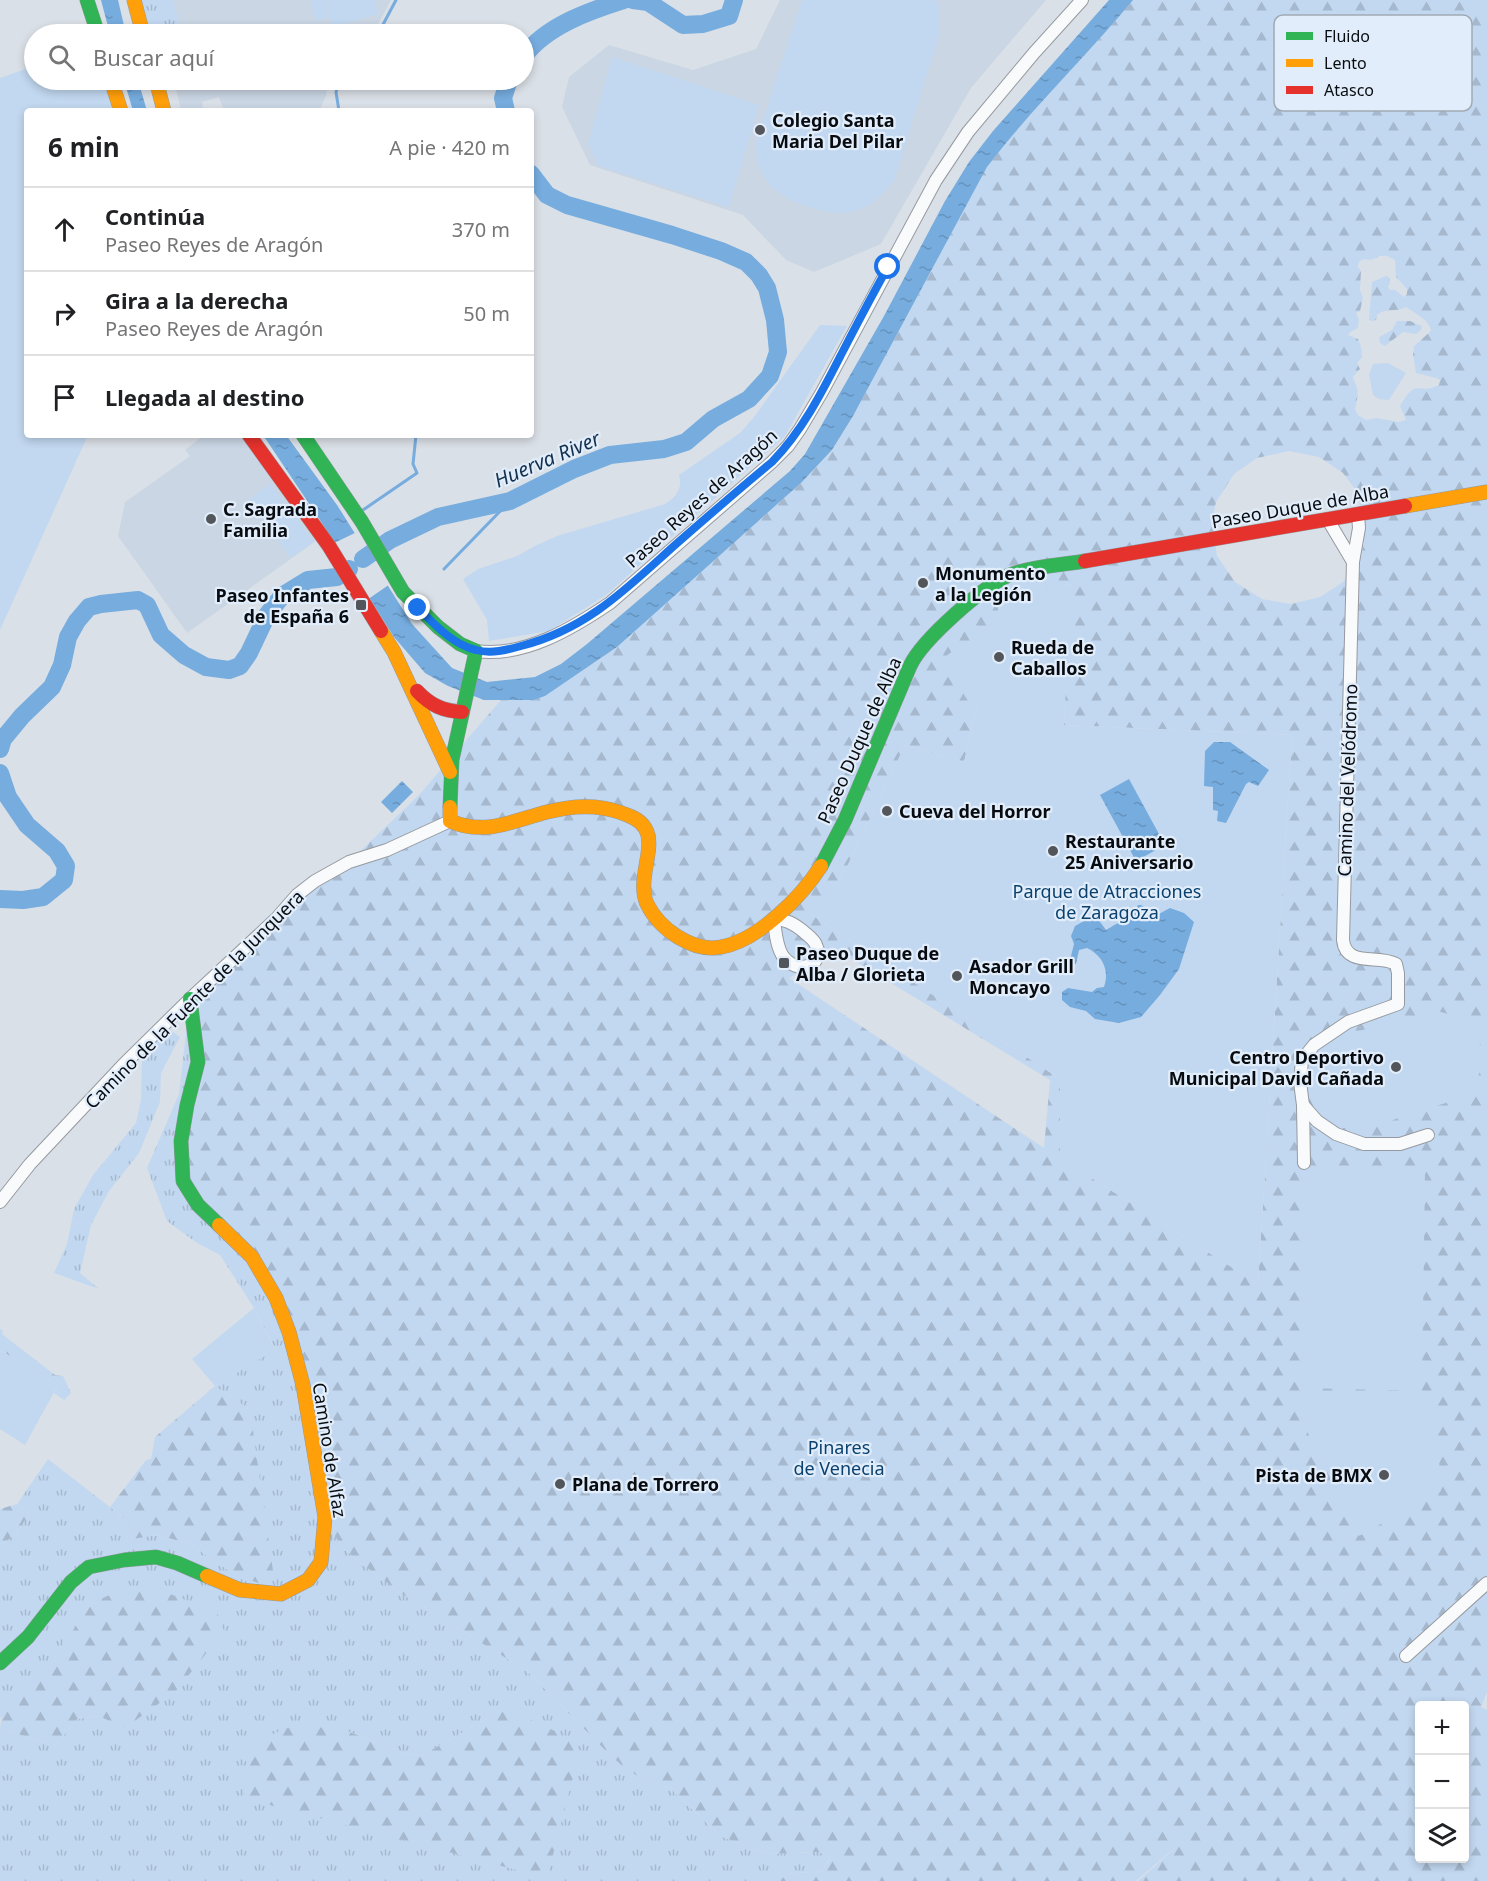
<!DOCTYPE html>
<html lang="es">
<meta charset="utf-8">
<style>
body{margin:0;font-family:"Noto Sans",sans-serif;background:#f6f6f6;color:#202124}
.controls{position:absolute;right:18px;bottom:18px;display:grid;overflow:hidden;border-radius:6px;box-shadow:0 3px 9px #0003}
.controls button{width:54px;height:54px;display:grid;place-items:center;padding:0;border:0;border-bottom:2px solid #e0e0e0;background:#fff;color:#202124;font:30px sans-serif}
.stop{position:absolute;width:18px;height:18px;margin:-14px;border:4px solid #1a73e8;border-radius:50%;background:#fff}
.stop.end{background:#1a73e8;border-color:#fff;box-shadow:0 2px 6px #0008}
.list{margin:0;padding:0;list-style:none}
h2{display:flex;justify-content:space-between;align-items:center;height:78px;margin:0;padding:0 24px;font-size:26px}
h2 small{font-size:20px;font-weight:400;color:#757577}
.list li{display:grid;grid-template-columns:39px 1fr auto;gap:18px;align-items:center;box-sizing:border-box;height:84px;padding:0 24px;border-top:2px solid #e0e0e0}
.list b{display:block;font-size:22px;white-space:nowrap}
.list p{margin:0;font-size:20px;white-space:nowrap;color:#757577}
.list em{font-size:20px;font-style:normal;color:#757577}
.icon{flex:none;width:33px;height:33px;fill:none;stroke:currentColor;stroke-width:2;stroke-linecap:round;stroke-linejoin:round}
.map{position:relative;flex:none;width:1487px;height:1881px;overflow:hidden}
.search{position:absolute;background:#fff;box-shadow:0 3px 9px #0003;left:24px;top:24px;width:510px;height:66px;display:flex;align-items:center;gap:15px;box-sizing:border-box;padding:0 21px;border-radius:33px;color:#757577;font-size:22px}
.panel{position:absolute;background:#fff;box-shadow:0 3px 9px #0003;left:24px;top:108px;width:510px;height:330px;border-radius:6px}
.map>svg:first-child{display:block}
.built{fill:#cad6e4}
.grass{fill:url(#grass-tufts);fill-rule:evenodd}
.forest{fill:url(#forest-firs);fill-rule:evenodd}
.green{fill:#c2d8f0}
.water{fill:url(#water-ripples)}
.pier{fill:#dae0e7}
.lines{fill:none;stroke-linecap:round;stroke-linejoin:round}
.stream{stroke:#76acde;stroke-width:3}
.river{stroke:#76acde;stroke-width:18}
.street-casing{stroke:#969aa0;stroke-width:14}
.fast-casing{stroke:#969aa0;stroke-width:15}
.slow-casing{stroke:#969aa0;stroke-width:15}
.jam-casing{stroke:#969aa0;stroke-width:15}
.street{stroke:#f9fafb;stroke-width:12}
.fast{stroke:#30b455;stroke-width:14}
.slow{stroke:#ff9f0a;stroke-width:14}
.jam{stroke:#e5322d;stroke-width:14}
.route{stroke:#1a73e8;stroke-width:8}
.poi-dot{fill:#52565b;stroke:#e1edfa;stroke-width:2}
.labels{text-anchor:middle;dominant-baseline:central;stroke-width:4.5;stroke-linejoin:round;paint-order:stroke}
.poi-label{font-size:18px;font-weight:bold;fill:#080c10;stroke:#e1edfa;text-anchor:start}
.street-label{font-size:18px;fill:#080c10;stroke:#e1edfa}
.park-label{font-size:18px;fill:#0a416e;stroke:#e1edfa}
.water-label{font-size:20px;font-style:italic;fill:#13314e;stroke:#e1edfa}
.key{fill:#e1edfa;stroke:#a0aab4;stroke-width:1.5}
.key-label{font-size:16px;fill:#080c10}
</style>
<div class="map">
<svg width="1487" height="1881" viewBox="0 0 1487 1881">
<defs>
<pattern id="grass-tufts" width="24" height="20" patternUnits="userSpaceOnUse" patternTransform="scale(1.5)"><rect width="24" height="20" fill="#c2d8f0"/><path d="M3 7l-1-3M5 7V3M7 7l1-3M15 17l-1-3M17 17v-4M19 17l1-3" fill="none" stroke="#a5b8cd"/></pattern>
<pattern id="forest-firs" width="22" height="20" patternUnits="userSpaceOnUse" patternTransform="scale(1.5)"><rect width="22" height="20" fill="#c2d8f0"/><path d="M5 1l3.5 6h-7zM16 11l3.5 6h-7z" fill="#a5b8cd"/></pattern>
<pattern id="water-ripples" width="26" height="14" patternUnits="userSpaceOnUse" patternTransform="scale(1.5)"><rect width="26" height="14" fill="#76acde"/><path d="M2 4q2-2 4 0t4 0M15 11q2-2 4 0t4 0" fill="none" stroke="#6593bd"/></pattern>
</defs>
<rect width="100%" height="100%" fill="#dae0e7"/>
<g class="built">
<path d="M 139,0 L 391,0 L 376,28 L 370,34 L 148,34 Z"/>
<path d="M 780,0 L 1046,0 L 971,88 L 881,244 L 814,272 L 786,260 L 743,215 L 590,165 L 562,107 L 569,77 L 609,45 L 693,70 L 756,49 Z"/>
<path d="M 174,80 L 328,80 L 326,96 L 319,111 L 224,111 L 219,97 L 202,102 L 203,109 L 181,111 Z"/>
<path d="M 204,435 L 240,435 L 316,541 L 187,633 L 118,536 L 125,502 L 190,456 L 185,450 Z"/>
</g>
<g class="grass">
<path d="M 139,0 L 173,0 L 182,34 L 148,34 Z"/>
<path d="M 190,999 L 276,1298 L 339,1543 L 353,1557 L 402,1594 L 527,1671 L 611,1756 L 639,1777 L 670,1788 L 720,1836 L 769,1854 L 819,1852 L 830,1857 L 823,1871 L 786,1874 L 780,1881 L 0,1881 L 0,1729 L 56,1745 L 77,1719 L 99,1716 L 92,1603 L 59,1650 L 0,1718 L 0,1544 L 15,1536 L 29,1514 L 17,1504 L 48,1459 L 129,1522 L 132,1538 L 158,1535 L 190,1544 L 228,1570 L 250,1410 L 215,1386 L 275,1349 L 254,1308 L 220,1255 L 197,1243 L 167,1221 L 147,1168 L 179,1094 ZM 498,1712 L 514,1712 L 547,1878 L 347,1731 L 407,1754 L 421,1756 Z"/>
<path d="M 163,1025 L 180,1037 L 161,1073 L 160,1102 L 139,1153 L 109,1191 L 91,1225 L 80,1273 L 99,1289 L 54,1273 L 67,1244 L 74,1209 L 93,1175 L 136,1123 L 141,1100 L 142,1058 Z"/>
</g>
<g class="forest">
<path d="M 1133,0 L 1487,0 L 1487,1692 L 1481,1707 L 1487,1710 L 1487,1881 L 1138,1881 L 1184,1840 L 1136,1881 L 780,1881 L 786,1874 L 823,1871 L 830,1858 L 819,1852 L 769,1854 L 720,1836 L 670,1788 L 639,1777 L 625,1768 L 611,1756 L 527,1671 L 402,1594 L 353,1557 L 339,1543 L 325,1517 L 303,1385 L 252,1257 L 198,1205 L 181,1141 L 198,1062 L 190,999 L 276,919 L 349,862 L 419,795 L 501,700 L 545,696 L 617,647 L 802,482 L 832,451 L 853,416 L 987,167 C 1032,108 1086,57 1133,0 ZM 1380,256 L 1387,256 L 1395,260 L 1396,277 L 1407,289 L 1407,294 L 1404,297 L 1395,290 L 1390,290 L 1388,287 L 1390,283 L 1389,277 L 1386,276 L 1372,282 L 1369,320 L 1372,321 L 1376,320 L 1377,315 C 1386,307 1396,313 1406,307 C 1415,314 1429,319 1431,331 L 1414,346 L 1413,355 L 1416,373 L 1436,378 L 1440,380 L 1439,385 C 1416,396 1418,376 1400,406 L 1406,420 L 1399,422 L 1376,418 L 1366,420 L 1358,415 L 1355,409 C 1357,402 1359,392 1356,385 C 1355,382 1353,380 1353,377 L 1360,369 L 1357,363 L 1362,357 L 1361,347 L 1358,339 L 1348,335 L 1350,332 L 1358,328 L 1359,319 L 1356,313 L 1360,311 L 1363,298 L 1360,290 L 1361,271 L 1358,267 L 1359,262 L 1363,259 L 1371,260 ZM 1289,451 L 1319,457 L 1343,473 L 1355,489 L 1365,520 L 1364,544 L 1359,559 L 1343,582 L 1320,597 L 1291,604 L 1262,599 L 1235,582 L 1217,556 L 1212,521 L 1216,502 L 1234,474 L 1257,458 ZM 1070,584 L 1064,725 L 1292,735 L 1258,1284 L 1060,1158 L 1060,1079 L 812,915 L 843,875 L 905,745 L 964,762 L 977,705 L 956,652 L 999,624 L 1013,595 L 1026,591 ZM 837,950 L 1050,1080 L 1044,1148 L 789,978 ZM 1420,1706 L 1464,1706 L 1464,1858 L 1420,1858 Z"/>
<path d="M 1397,321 L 1410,321 L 1422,326 L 1421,330 L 1416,334 L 1403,332 L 1385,346 L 1380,343 L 1379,337 L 1392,330 Z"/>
<path d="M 0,1329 L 3,1331 L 2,1334 L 55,1375 L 63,1376 L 71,1393 L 64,1400 L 54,1393 L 58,1385 L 0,1350 Z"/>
<path d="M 215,1386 L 250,1410 L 274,1578 L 258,1583 L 228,1570 L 190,1544 L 158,1535 L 132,1539 L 129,1522 L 110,1507 L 146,1460 L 151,1459 L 155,1437 Z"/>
<path d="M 17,1504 L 29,1514 L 15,1536 L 0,1544 L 0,1509 Z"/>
<path d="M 125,1588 L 170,1594 L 217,1612 L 224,1631 L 176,1691 L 125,1728 L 99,1716 L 77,1719 L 56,1745 L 0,1729 L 2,1711 L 59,1650 L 92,1603 Z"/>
<path d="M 498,1712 L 514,1712 L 557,1732 L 580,1750 L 547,1878 L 244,1798 L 247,1748 L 285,1728 L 312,1726 L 347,1731 L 407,1754 L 421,1756 Z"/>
</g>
<g class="green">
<path d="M 310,0 L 324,0 L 329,17 L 316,21 Z"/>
<path d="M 325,0 L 374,0 L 378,14 L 333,27 Z"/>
<path d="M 802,0 L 936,0 L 939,7 L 939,35 L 894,181 C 882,195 873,205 855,211 C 832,219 780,201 767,181 C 758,168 756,158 756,142 Z"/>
<path d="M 612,57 L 759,105 L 729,207 L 599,166 L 588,145 Z"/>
<path d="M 34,66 L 34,80 L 108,80 L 118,111 L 27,111 L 27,435 L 88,435 L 0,630 L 0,78 Z"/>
<path d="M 820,325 L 847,326 L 785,436 L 606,595 L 549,631 L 489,641 L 487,620 L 463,579 L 478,569 L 517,556 L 535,546 L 557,536 L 665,504 C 676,497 683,489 679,475 L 740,433 L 754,417 Z"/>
<path d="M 1388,363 L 1406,373 L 1389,400 L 1379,399 L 1373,395 L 1369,375 L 1373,364 Z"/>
<path d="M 270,484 L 314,542 L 291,558 L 248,500 Z"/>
<path d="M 1071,584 L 1064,725 L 1292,735 L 1258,1284 L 1060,1158 L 1060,1079 L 812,915 L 843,875 L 905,745 L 964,762 L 977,705 L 968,701 L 942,659 L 954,650 L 956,652 L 998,624 L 998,604 C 1023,589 1042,588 1071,584 Z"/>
<path d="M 1437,1011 C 1461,1017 1472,1020 1481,1046 C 1487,1067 1475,1089 1456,1099 C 1443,1105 1426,1108 1412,1113 C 1398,1118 1383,1125 1368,1126 C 1357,1128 1342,1130 1332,1125 C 1329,1123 1325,1118 1322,1115 C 1320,1112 1315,1109 1313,1105 C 1303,1088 1306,1064 1321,1050 C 1343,1031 1408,1017 1437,1011 Z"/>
<path d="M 1304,1169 L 1425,1171 L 1422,1391 L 1302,1388 Z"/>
<path d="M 254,1308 L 275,1350 L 215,1386 L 192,1359 Z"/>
<path d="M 0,1350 L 58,1385 L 25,1445 L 0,1429 Z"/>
<path d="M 1299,1395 L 1427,1396 L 1439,1459 L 1441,1491 L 1359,1536 L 1299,1415 Z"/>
</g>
<g class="water">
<path d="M 101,0 L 118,0 L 126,34 L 110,34 Z"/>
<path d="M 1109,0 L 1133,0 C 1086,57 1032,108 987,167 L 853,416 L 832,450 L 802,482 L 617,647 L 545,696 L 533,700 L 484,700 L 448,686 L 425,673 L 394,637 L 318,517 L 263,435 L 286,435 L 337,505 L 412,624 L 452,668 L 487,682 L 535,677 L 561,664 L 587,644 L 790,471 L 805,454 L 884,316 L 945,201 L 969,162 L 993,131 Z"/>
<path d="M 124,80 L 138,80 L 147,111 L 133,111 Z"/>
<path d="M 1214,742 L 1230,742 L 1269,770 L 1258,786 L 1249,782 L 1246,784 L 1226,823 L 1217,821 L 1218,811 L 1213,810 L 1213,787 L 1204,786 L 1205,751 Z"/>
<path d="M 1129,779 L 1165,845 L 1136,861 L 1100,795 Z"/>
<path d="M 402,781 L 413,792 L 392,813 L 381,802 Z"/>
<path d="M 1138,905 L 1141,905 L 1157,915 L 1170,908 L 1184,913 L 1194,922 L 1179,969 L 1160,995 L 1141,1017 L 1119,1023 L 1095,1019 L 1086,1011 L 1070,1007 L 1062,1000 L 1062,992 L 1068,988 L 1092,992 L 1097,988 L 1104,987 C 1110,970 1102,955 1087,948 L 1079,950 L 1076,964 L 1069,964 L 1074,944 L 1071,936 L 1075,926 L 1095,915 L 1106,930 C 1117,923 1133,917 1138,905 Z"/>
</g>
<path class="pier" d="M 357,532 L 390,584 L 367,600 L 332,544 Z"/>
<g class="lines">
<g class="stream">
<path d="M 378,34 L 396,0"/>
<path d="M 339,111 L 336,92 L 340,80"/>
<path d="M 363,510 L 417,473 L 413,464 L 416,435"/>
<path d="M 444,569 L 510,501"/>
</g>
<g class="river">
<path d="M 633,0 L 648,2 L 683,25 L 703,24 L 729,16 L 734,0"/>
<path d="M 524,56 C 546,26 589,11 624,0"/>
<path d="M 506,111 L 503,98 L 509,80"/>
<path d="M 363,559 L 390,540 L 438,517 L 510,501 L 574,469 L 610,455 L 664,449 L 686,442 L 713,419 L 749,399 L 770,376 L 778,352 L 775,320 L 767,288 L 759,275 L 746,262 L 721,251 L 672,235 L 567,205 L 547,195 L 531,174"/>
<path d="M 0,749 L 3,739 L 22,716 L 52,687 L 62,665 L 68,637 L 77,621 L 89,607 L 101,604 L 138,600 L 147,605 L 161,635 L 184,655 L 206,667 L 229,670 L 240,666 L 249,653 L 267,615 L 282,596 L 308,580 L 337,577 L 349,569"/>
<path d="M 0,773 L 8,797 L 27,825 L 57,851 L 66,866 L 64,880 L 43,897 L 23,900 L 0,899"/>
</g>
<g class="street-casing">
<g id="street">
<path d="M 1328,520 L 1353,562"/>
<path d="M 476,651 C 524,658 573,628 610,603 L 772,462 L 788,446 L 800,429 L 822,392 L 936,180 L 968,132 L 1034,53 L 1082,0"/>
<path d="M 774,918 C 786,920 793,923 803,931 C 807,935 814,939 816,945 C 826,965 797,977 782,955 C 776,944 775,930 774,918 Z"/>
<path d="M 1303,1105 L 1317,1121 L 1336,1134 L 1364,1144 L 1400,1144 L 1428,1135"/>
<path d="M 1304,1163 L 1303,1105 L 1300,1082 L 1302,1060 L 1314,1045 L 1348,1022 L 1398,1004 L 1398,973 L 1396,964 C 1379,954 1346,968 1343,940 L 1353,562 L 1359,528 L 1358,515"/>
<path d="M 0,1202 L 30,1164 L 123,1065 L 190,999 L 276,919 L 297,895 L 315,881 L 349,862 L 387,850 L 450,821"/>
<path d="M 1406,1656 L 1487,1583"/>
</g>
</g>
<g class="fast-casing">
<g id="fast">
<path d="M 87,0 L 98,34"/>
<path d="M 303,435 L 362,522 L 403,592 L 438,627 L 460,644 L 476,651 L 452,760 L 450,807"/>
<path d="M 821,866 L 845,820 L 910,666 C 922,640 986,583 1012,574 C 1035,566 1062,565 1085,561"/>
<path d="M 190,999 L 198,1062 L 187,1105 L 181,1141 L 183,1181 L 198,1205 L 219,1225"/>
<path d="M 0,1663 L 28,1637 L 71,1582 L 89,1567 L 124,1560 L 156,1557 L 177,1563 L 207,1576"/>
</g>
</g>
<g class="slow-casing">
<g id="slow">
<path d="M 134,0 L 143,34"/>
<path d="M 111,80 L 121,111"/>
<path d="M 156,80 L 164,111"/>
<path d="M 1405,506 L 1487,492"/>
<path d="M 381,631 L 394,652 L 450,772"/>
<path d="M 450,807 L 450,821 C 485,836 512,821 547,812 C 570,806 596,804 619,812 C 628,815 640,819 645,828 C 657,847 636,879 647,904 C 654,918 665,929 678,937 C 691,945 706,950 721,947 C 758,941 802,896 821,866"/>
<path d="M 207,1576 L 240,1590 L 281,1594 L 308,1580 L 321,1562 L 325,1517 L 303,1385 L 289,1332 L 276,1298 L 252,1257 L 219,1225"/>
</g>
</g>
<g class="jam-casing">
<g id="jam">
<path d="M 249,435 L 329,546 L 381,631"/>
<path d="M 1085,561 L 1405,506"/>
<path d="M 417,691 C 430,705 443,711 462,712"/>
</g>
</g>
<use href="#street" class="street"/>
<use href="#fast" class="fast"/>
<use href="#slow" class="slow"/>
<use href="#jam" class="jam"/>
</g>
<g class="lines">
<path class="route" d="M 418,608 C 434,624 453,645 476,650 C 491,654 507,650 521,646 C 587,629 626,589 675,545 C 707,517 739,489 772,462 C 803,430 822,392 842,353 C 857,324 872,295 888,267"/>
</g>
<g class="poi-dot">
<circle cx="760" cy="130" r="6"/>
<circle cx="211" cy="519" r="6"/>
<circle cx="923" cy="583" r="6"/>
<rect x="355" y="599" width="12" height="12" rx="3"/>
<circle cx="999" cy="657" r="6"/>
<circle cx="887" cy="811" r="6"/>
<circle cx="1053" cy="851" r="6"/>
<rect x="778" y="957" width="12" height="12" rx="3"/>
<circle cx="957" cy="976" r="6"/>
<circle cx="1396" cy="1067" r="6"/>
<circle cx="1384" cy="1475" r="6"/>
<circle cx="560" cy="1484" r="6"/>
</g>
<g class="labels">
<g class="poi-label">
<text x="772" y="120">Colegio Santa<tspan x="772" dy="21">Maria Del Pilar</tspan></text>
<text x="223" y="509">C. Sagrada<tspan x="223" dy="21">Familia</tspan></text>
<text x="935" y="573">Monumento<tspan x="935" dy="21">a la Legión</tspan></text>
<text x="349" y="595" text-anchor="end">Paseo Infantes<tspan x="349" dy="21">de España 6</tspan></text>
<text x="1011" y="647">Rueda de<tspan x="1011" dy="21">Caballos</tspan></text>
<text x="899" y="811">Cueva del Horror</text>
<text x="1065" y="841">Restaurante<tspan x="1065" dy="21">25 Aniversario</tspan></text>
<text x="796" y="953">Paseo Duque de<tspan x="796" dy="21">Alba / Glorieta</tspan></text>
<text x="969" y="966">Asador Grill<tspan x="969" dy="21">Moncayo</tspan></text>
<text x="1384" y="1057" text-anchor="end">Centro Deportivo<tspan x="1384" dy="21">Municipal David Cañada</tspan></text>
<text x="1372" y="1475" text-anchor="end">Pista de BMX</text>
<text x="572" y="1484">Plana de Torrero</text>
</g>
<g class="street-label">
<text transform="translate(701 498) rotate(-42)">Paseo Reyes de Aragón</text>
<text transform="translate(1300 506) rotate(-10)">Paseo Duque de Alba</text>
<text transform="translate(859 740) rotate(-66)">Paseo Duque de Alba</text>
<text transform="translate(1347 780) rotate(-88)">Camino del Velódromo</text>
<text transform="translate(194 999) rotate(-45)">Camino de la Fuente de la Junquera</text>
<text transform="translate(330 1450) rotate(81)">Camino de Alfaz</text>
</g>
<g class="park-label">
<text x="1107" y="891">Parque de Atracciones<tspan x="1107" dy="21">de Zaragoza</tspan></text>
<text x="839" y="1447">Pinares<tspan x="839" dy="21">de Venecia</tspan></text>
</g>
<g class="water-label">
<text transform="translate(547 459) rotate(-23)">Huerva River</text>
</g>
</g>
<rect x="1274" y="15" width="198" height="96" rx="9" class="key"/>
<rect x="1286" y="32" width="27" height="8" fill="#30b455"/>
<rect x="1286" y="59" width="27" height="8" fill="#ff9f0a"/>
<rect x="1286" y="86" width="27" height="8" fill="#e5322d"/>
<g class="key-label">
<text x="1324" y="42">Fluido</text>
<text x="1324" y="69">Lento</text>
<text x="1324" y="96">Atasco</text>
</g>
</svg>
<div class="controls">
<button>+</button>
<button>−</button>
<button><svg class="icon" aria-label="layers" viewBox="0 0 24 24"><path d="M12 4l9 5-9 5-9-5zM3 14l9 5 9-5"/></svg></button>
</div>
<div class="stop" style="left:888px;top:267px"></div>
<div class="stop end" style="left:418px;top:608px"></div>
<div class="search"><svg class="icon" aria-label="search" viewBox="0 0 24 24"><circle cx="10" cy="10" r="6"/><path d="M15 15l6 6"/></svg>Buscar aquí</div>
<section class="panel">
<h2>6 min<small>A pie · 420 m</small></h2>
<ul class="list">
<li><svg class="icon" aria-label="ahead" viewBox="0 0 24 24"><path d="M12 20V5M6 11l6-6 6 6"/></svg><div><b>Continúa</b><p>Paseo Reyes de Aragón</p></div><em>370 m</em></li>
<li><svg class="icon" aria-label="right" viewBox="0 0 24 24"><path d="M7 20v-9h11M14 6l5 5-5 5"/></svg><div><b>Gira a la derecha</b><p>Paseo Reyes de Aragón</p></div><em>50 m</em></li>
<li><svg class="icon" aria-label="arrive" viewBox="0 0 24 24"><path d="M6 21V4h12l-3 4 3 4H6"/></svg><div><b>Llegada al destino</b></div></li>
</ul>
</section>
</div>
